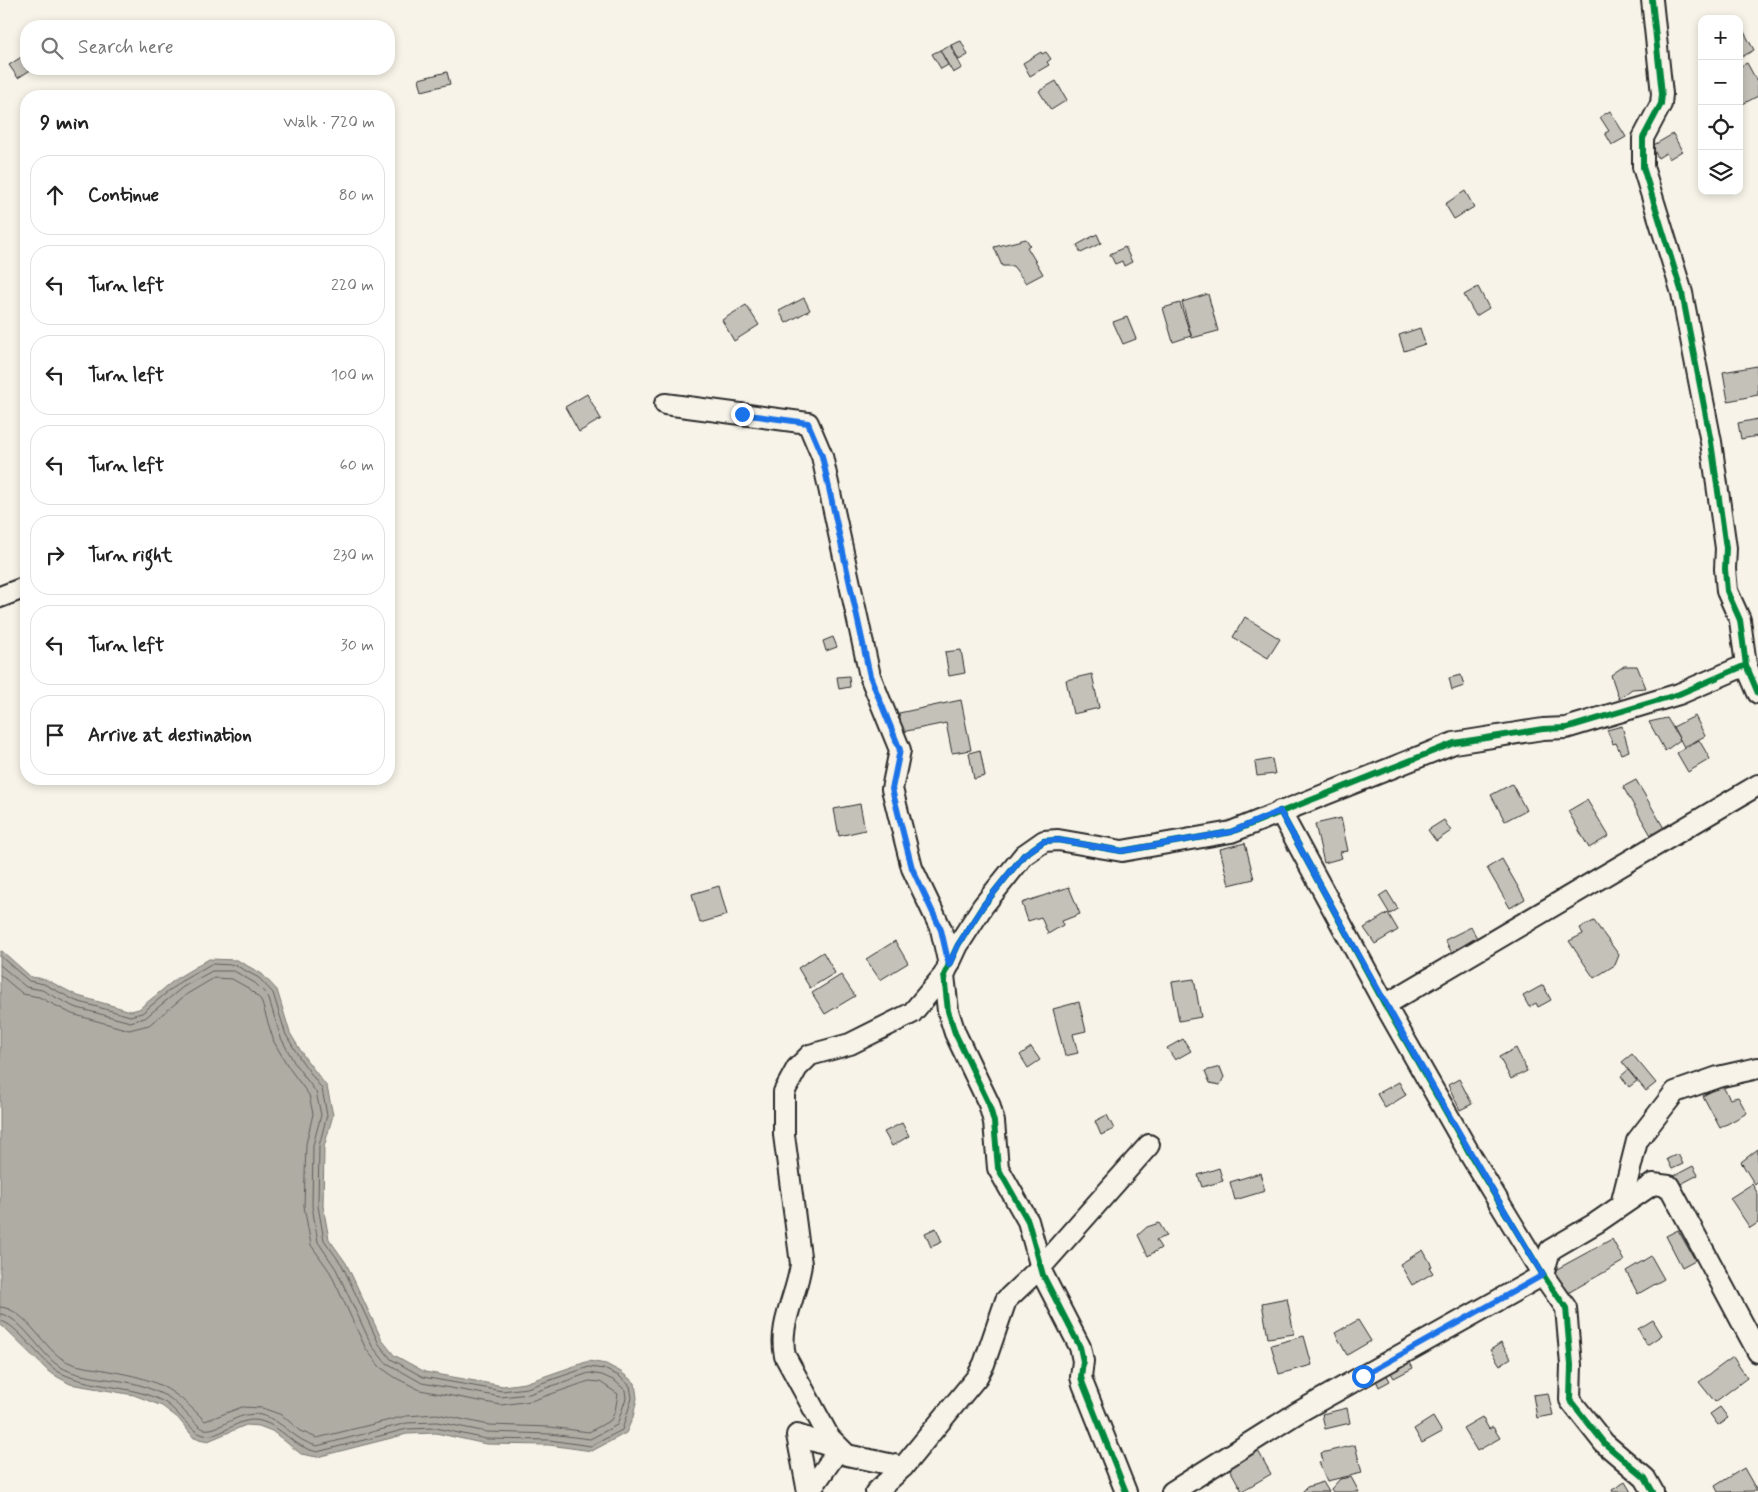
<!DOCTYPE html>
<meta charset="utf-8">
<style>
body{margin:0;font-family:Mynerve,sans-serif;background:#f2f2f2;color:#222}
.controls{position:absolute;right:15px;top:15px;display:grid;overflow:hidden;border-radius:10px;box-shadow:0 2px 8px #0003}
.controls button{width:45px;height:45px;display:grid;place-items:center;padding:0;border:0;border-bottom:1px solid #e0e0e0;background:#fff;color:#222;font:25px sans-serif}
.stop{position:absolute;width:15px;height:15px;margin:-11px;border:4px solid #1a73e8;border-radius:50%;background:#fff}
.stop.end{background:#1a73e8;border-color:#fff;box-shadow:0 1px 5px #0008}
.list{margin:0;padding:0;list-style:none}
h2{display:flex;justify-content:space-between;align-items:center;height:65px;margin:0;padding:0 20px;font-size:21px}
h2 small{font-size:16px;font-weight:400;color:#767676}
.list li{display:grid;grid-template-columns:32px 1fr auto;gap:15px;align-items:center;box-sizing:border-box;height:80px;margin:0 10px 10px;padding:0 10px;border:1px solid #e0e0e0;border-radius:20px}
.list b{display:block;font-size:19px;white-space:nowrap}
.list em{font-size:16px;font-style:normal;color:#767676}
.icon{flex:none;width:28px;height:28px;fill:none;stroke:currentColor;stroke-width:2;stroke-linecap:round;stroke-linejoin:round}
.map{position:relative;flex:none;width:1758px;height:1492px;overflow:hidden}
.search{position:absolute;background:#fff;box-shadow:0 2px 8px #0003;left:20px;top:20px;width:375px;height:55px;display:flex;align-items:center;gap:12px;box-sizing:border-box;padding:0 18px;border-radius:20px;color:#767676;font-size:19px}
.panel{position:absolute;background:#fff;box-shadow:0 2px 8px #0003;left:20px;top:90px;width:375px;height:695px;border-radius:20px}
.map>svg:first-child{display:block}
.water{fill:#afaca4;stroke:#7a7874}
.lines{fill:none;stroke-linecap:round;stroke-linejoin:round}
.shore{stroke:#605f5b;stroke-width:1}
.building{fill:#c4c1b9;stroke:#2b2b2b}
.minor-casing{stroke:#2b2b2b;stroke-width:24}
.minor{stroke:#f7f3e8;stroke-width:20}
.cycleway-casing{stroke:#f7f3e8;stroke-width:9}
.cycleway{stroke:#00873e;stroke-width:6}
.route{stroke:#1a73e8;stroke-width:6}
</style>
<div class="map">
<svg width="1758" height="1492" viewBox="0 0 1758 1492">
<rect width="100%" height="100%" fill="#f7f3e8"/>
<filter id="ink" filterUnits="userSpaceOnUse"><feTurbulence type="fractalNoise" baseFrequency=".02" numOctaves="2"/><feDisplacementMap in="SourceGraphic" scale="10" xChannelSelector="R" yChannelSelector="G"/><feConvolveMatrix kernelMatrix="1 2 1 2 8 2 1 2 1" color-interpolation-filters="sRGB"/></filter>
<g filter="url(#ink)">
<path class="water" d="M 2,951 L 31,977 L 45,979 L 78,996 L 131,1011 L 139,1009 L 177,978 L 209,959 L 237,960 L 262,974 L 277,990 L 290,1033 L 305,1058 L 327,1087 L 333,1115 L 324,1147 L 323,1206 L 329,1239 L 346,1263 L 382,1340 L 394,1355 L 425,1372 L 503,1386 L 525,1383 L 589,1361 L 606,1364 L 621,1372 L 635,1383 L 637,1398 L 633,1417 L 626,1433 L 592,1451 L 549,1445 L 486,1444 L 436,1433 L 407,1434 L 317,1457 L 301,1454 L 272,1431 L 259,1426 L 246,1425 L 208,1441 L 194,1438 L 178,1418 L 162,1406 L 134,1395 L 70,1384 L 49,1372 L 0,1324 L 0,952 Z"/>
<g class="lines">
<g class="shore">
<path d="M 0,956 L 29,981 L 44,984 L 76,1001 L 130,1016 L 142,1013 L 180,982 L 211,964 L 235,965 L 259,978 L 273,993 L 286,1035 L 301,1060 L 322,1089 L 327,1115 L 319,1146 L 318,1206 L 324,1240 L 342,1265 L 379,1344 L 391,1359 L 423,1377 L 502,1391 L 527,1388 L 589,1367 L 604,1369 L 619,1376 L 630,1386 L 632,1398 L 622,1430 L 591,1446 L 549,1440 L 486,1439 L 436,1428 L 407,1429 L 317,1452 C 291,1446 283,1427 261,1421 C 238,1415 222,1439 204,1435 C 190,1432 178,1410 164,1402 C 131,1384 91,1389 59,1372 C 42,1363 16,1322 0,1321"/>
<path d="M 0,965 L 26,987 L 42,990 L 74,1007 L 130,1022 L 145,1018 L 183,987 L 212,971 L 234,971 L 255,983 L 268,996 L 281,1038 L 295,1064 L 316,1092 L 321,1115 L 313,1145 L 312,1206 L 318,1242 L 336,1269 L 372,1346 L 385,1362 L 422,1383 L 501,1397 L 529,1394 L 589,1373 L 602,1375 L 615,1381 L 625,1390 L 626,1398 L 617,1425 L 590,1439 L 550,1434 L 487,1432 L 437,1422 L 407,1423 L 317,1446 C 294,1441 283,1420 261,1415 C 237,1410 220,1432 204,1429 C 196,1427 177,1400 164,1395 C 155,1391 145,1386 136,1384 C 110,1377 78,1380 56,1364 C 40,1352 19,1315 0,1314"/>
<path d="M 0,975 L 23,994 L 39,997 L 72,1014 L 129,1030 L 149,1025 L 187,994 L 214,978 L 232,979 L 250,989 L 261,1000 L 274,1042 L 289,1068 L 309,1095 L 313,1114 L 306,1144 L 304,1206 L 311,1245 L 330,1272 L 366,1349 L 380,1367 L 396,1378 L 420,1390 L 501,1405 L 531,1401 L 589,1381 L 600,1382 L 618,1394 L 615,1411 L 611,1420 L 589,1432 L 550,1427 L 489,1425 L 437,1414 L 406,1416 L 317,1438 L 300,1431 L 282,1415 L 262,1408 L 242,1407 L 205,1421 C 172,1387 156,1379 109,1371 C 92,1367 75,1368 61,1358 C 42,1345 24,1308 0,1307"/>
</g>
</g>
<g class="building">
<path d="M 1743,30 L 1754,50 L 1740,58 L 1739,32 Z"/>
<path d="M 961,41 L 968,55 L 959,60 L 951,45 Z"/>
<path d="M 950,45 L 962,68 L 953,73 L 940,50 Z"/>
<path d="M 940,50 L 948,65 L 941,69 L 932,54 Z"/>
<path d="M 1041,52 L 1042,54 L 1046,52 L 1051,59 L 1047,62 L 1049,65 L 1030,76 L 1023,63 Z"/>
<path d="M 26,54 L 26,69 L 32,69 L 18,78 L 9,65 Z"/>
<path d="M 1747,63 L 1758,83 L 1758,96 L 1739,106 L 1739,67 Z"/>
<path d="M 447,72 L 450,84 L 422,91 L 419,79 Z"/>
<path d="M 1056,81 L 1067,100 L 1051,110 L 1039,91 Z"/>
<path d="M 1610,111 L 1626,137 L 1612,145 L 1605,133 L 1609,131 L 1600,117 Z"/>
<path d="M 1673,134 L 1682,151 L 1669,159 L 1666,153 L 1658,158 L 1652,146 Z"/>
<path d="M 1465,191 L 1474,207 L 1454,219 L 1445,204 Z"/>
<path d="M 1097,234 L 1101,243 L 1081,253 L 1077,245 Z"/>
<path d="M 1026,239 L 1030,245 L 1027,247 L 1043,274 L 1026,283 L 1013,266 L 1002,266 L 994,247 Z"/>
<path d="M 1125,247 L 1132,262 L 1124,266 L 1122,261 L 1115,264 L 1110,254 Z"/>
<path d="M 1478,287 L 1489,308 L 1476,316 L 1464,295 Z"/>
<path d="M 1208,294 L 1218,331 L 1192,338 L 1182,302 Z"/>
<path d="M 804,298 L 810,310 L 786,323 L 779,311 Z"/>
<path d="M 1180,303 L 1191,336 L 1173,342 L 1163,308 Z"/>
<path d="M 746,305 L 759,325 L 734,341 L 722,320 Z"/>
<path d="M 1127,317 L 1136,339 L 1123,344 L 1113,322 Z"/>
<path d="M 1420,328 L 1425,344 L 1404,351 L 1399,335 Z"/>
<path d="M 1757,366 L 1758,395 L 1728,401 L 1723,372 Z"/>
<path d="M 587,394 L 601,419 L 579,432 L 565,407 Z"/>
<path d="M 1758,419 L 1758,436 L 1741,439 L 1738,423 Z"/>
<path d="M 1245,617 L 1280,639 L 1268,658 L 1233,637 Z"/>
<path d="M 833,637 L 837,647 L 826,651 L 823,641 Z"/>
<path d="M 961,650 L 965,673 L 949,676 L 945,652 Z"/>
<path d="M 1624,666 L 1637,666 L 1646,688 L 1632,689 L 1619,699 L 1611,675 Z"/>
<path d="M 1092,674 L 1099,708 L 1073,714 L 1066,680 Z"/>
<path d="M 1461,675 L 1464,686 L 1452,690 L 1449,678 Z"/>
<path d="M 849,676 L 850,687 L 839,689 L 837,677 Z"/>
<path d="M 961,700 L 971,750 L 952,753 L 946,723 L 902,732 L 899,713 Z"/>
<path d="M 1695,716 L 1705,736 L 1684,747 L 1673,727 Z"/>
<path d="M 1667,718 L 1680,740 L 1665,751 L 1649,722 Z"/>
<path d="M 1622,726 L 1629,751 L 1621,754 L 1616,743 L 1613,744 L 1607,730 Z"/>
<path d="M 1699,740 L 1710,759 L 1688,772 L 1677,753 Z"/>
<path d="M 980,750 L 985,776 L 974,779 L 969,753 Z"/>
<path d="M 1272,759 L 1275,774 L 1257,776 L 1255,762 Z"/>
<path d="M 1636,780 L 1665,830 L 1652,837 L 1623,787 Z"/>
<path d="M 1512,784 L 1526,810 L 1505,821 L 1491,795 Z"/>
<path d="M 1587,800 L 1609,836 L 1589,848 L 1568,811 Z"/>
<path d="M 860,804 L 865,830 L 839,836 L 834,809 Z"/>
<path d="M 1341,818 L 1348,851 L 1340,852 L 1342,858 L 1324,863 L 1315,824 Z"/>
<path d="M 1444,820 L 1451,831 L 1436,841 L 1428,830 Z"/>
<path d="M 1245,843 L 1254,879 L 1229,885 L 1220,849 Z"/>
<path d="M 1502,859 L 1525,899 L 1510,908 L 1487,868 Z"/>
<path d="M 719,886 L 727,915 L 700,923 L 692,894 Z"/>
<path d="M 1069,887 L 1080,914 L 1062,921 L 1063,925 L 1048,934 L 1041,917 L 1028,921 L 1022,903 Z"/>
<path d="M 1387,891 L 1398,909 L 1390,914 L 1379,896 Z"/>
<path d="M 1388,913 L 1398,930 L 1375,944 L 1364,928 Z"/>
<path d="M 1594,921 L 1619,955 L 1615,965 L 1594,978 L 1569,941 L 1583,934 L 1580,928 Z"/>
<path d="M 1471,927 L 1478,940 L 1452,953 L 1445,940 Z"/>
<path d="M 895,941 L 908,963 L 880,980 L 866,959 Z"/>
<path d="M 823,952 L 835,973 L 810,988 L 798,968 Z"/>
<path d="M 841,975 L 855,996 L 825,1014 L 812,993 Z"/>
<path d="M 1194,979 L 1201,1017 L 1179,1021 L 1172,982 Z"/>
<path d="M 1543,985 L 1551,1000 L 1538,1007 L 1536,1003 L 1529,1007 L 1523,996 Z"/>
<path d="M 1079,1002 L 1086,1031 L 1073,1034 L 1078,1053 L 1065,1056 L 1053,1009 Z"/>
<path d="M 1183,1039 L 1191,1051 L 1175,1060 L 1167,1048 Z"/>
<path d="M 1031,1047 L 1040,1060 L 1028,1068 L 1020,1055 Z"/>
<path d="M 1516,1048 L 1527,1071 L 1511,1079 L 1499,1057 Z"/>
<path d="M 1632,1054 L 1656,1083 L 1646,1091 L 1622,1062 Z"/>
<path d="M 1220,1067 L 1224,1077 L 1220,1085 L 1210,1083 L 1205,1071 Z"/>
<path d="M 1628,1070 L 1637,1081 L 1629,1087 L 1621,1076 Z"/>
<path d="M 1459,1079 L 1472,1104 L 1460,1110 L 1448,1085 Z"/>
<path d="M 1399,1082 L 1406,1095 L 1385,1108 L 1377,1094 Z"/>
<path d="M 1722,1085 L 1730,1099 L 1738,1097 L 1747,1113 L 1720,1128 L 1703,1096 Z"/>
<path d="M 1107,1115 L 1114,1129 L 1101,1135 L 1095,1121 Z"/>
<path d="M 902,1123 L 909,1136 L 892,1146 L 884,1132 Z"/>
<path d="M 1758,1149 L 1758,1182 L 1755,1185 L 1741,1162 Z"/>
<path d="M 1678,1154 L 1683,1164 L 1672,1169 L 1667,1159 Z"/>
<path d="M 1693,1166 L 1698,1175 L 1679,1185 L 1674,1176 Z"/>
<path d="M 1219,1168 L 1223,1181 L 1202,1187 L 1198,1175 Z"/>
<path d="M 1260,1173 L 1265,1191 L 1235,1200 L 1230,1182 Z"/>
<path d="M 1752,1184 L 1758,1194 L 1758,1223 L 1750,1228 L 1730,1198 Z"/>
<path d="M 1159,1223 L 1167,1236 L 1156,1240 L 1161,1248 L 1148,1256 L 1138,1235 L 1147,1227 Z"/>
<path d="M 936,1228 L 942,1242 L 931,1247 L 925,1233 Z"/>
<path d="M 1678,1230 L 1695,1260 L 1682,1267 L 1666,1236 Z"/>
<path d="M 1612,1239 L 1624,1261 L 1566,1294 L 1548,1269 L 1554,1265 L 1557,1269 Z"/>
<path d="M 1423,1250 L 1432,1266 L 1429,1267 L 1433,1273 L 1412,1285 L 1400,1264 Z"/>
<path d="M 1651,1256 L 1664,1279 L 1638,1294 L 1626,1271 Z"/>
<path d="M 1287,1298 L 1294,1334 L 1268,1338 L 1262,1303 Z"/>
<path d="M 1358,1320 L 1371,1341 L 1347,1355 L 1335,1333 Z"/>
<path d="M 1653,1320 L 1662,1335 L 1647,1345 L 1638,1329 Z"/>
<path d="M 1304,1336 L 1312,1365 L 1279,1374 L 1271,1345 Z"/>
<path d="M 1501,1343 L 1511,1358 L 1500,1365 L 1490,1350 Z"/>
<path d="M 1407,1357 L 1413,1368 L 1394,1378 L 1388,1368 Z"/>
<path d="M 1733,1357 L 1747,1378 L 1715,1402 L 1699,1382 Z"/>
<path d="M 1385,1372 L 1390,1381 L 1379,1387 L 1375,1378 Z"/>
<path d="M 1548,1393 L 1553,1415 L 1537,1418 L 1533,1395 Z"/>
<path d="M 1720,1407 L 1728,1418 L 1718,1425 L 1710,1414 Z"/>
<path d="M 1347,1408 L 1350,1423 L 1325,1429 L 1322,1414 Z"/>
<path d="M 1433,1417 L 1442,1432 L 1422,1443 L 1414,1429 Z"/>
<path d="M 1482,1417 L 1489,1429 L 1493,1427 L 1500,1438 L 1477,1451 L 1463,1428 Z"/>
<path d="M 1355,1445 L 1362,1473 L 1327,1481 L 1319,1462 L 1323,1461 L 1321,1453 Z"/>
<path d="M 1257,1449 L 1271,1474 L 1242,1491 L 1228,1466 Z"/>
<path d="M 1744,1468 L 1757,1491 L 1718,1492 L 1715,1486 Z"/>
<path d="M 1351,1477 L 1359,1492 L 1333,1492 L 1331,1489 L 1340,1479 Z"/>
<path d="M 1323,1482 L 1329,1492 L 1302,1492 L 1307,1487 Z"/>
<path d="M 1625,1482 L 1631,1492 L 1613,1492 L 1612,1490 Z"/>
</g>
<g class="lines">
<g class="minor-casing">
<g id="minor">
<path d="M 1652,0 L 1662,94 L 1661,104 L 1643,138 L 1643,167 L 1682,293 L 1711,442 L 1726,548 L 1725,569 L 1727,591 L 1740,620 L 1746,665 L 1758,693"/>
<path d="M 665,404 L 808,423 L 822,456 L 870,676 L 900,750 L 892,789 L 912,868 L 941,929 L 949,965"/>
<path d="M 0,597 L 26,587"/>
<path d="M 1280,811 L 1385,1005 L 1471,1156 L 1543,1275 L 1566,1308 L 1571,1365 L 1570,1400 L 1604,1443 L 1645,1478 L 1653,1492"/>
<path d="M 1385,1005 L 1758,785"/>
<path d="M 1621,1205 L 1637,1141 L 1675,1092 L 1718,1077 L 1758,1068"/>
<path d="M 903,1467 L 847,1455 L 829,1437 L 785,1356 C 778,1324 797,1296 801,1264 L 784,1135 L 784,1092 L 797,1068 L 810,1055 L 850,1044 L 912,1013 L 944,975"/>
<path d="M 808,1492 L 797,1435 L 839,1449 L 809,1492"/>
<path d="M 876,1492 L 903,1467 L 977,1377 L 984,1364 L 1006,1300 L 1040,1268 L 1149,1145"/>
<path d="M 1126,1492 L 1083,1384 L 1081,1377 L 1083,1361 L 1080,1347 L 1043,1275 L 1028,1221 L 998,1168 L 994,1122 L 989,1104 L 955,1033 L 948,1011 L 944,975 L 958,945 L 983,906 L 1024,855 L 1044,841 L 1058,840 L 1122,851 L 1231,832 L 1454,743 L 1543,729 L 1566,728 L 1679,694 L 1746,665"/>
<path d="M 1172,1492 L 1297,1413 L 1543,1275 L 1550,1250 L 1596,1223 L 1653,1184 L 1669,1186 L 1758,1352"/>
</g>
</g>
<use href="#minor" class="minor"/>
<g class="cycleway-casing">
<g id="cycleway">
<path d="M 1652,0 L 1662,94 L 1661,104 L 1643,138 L 1643,167 L 1682,293 L 1711,442 L 1726,548 L 1725,569 L 1727,591 L 1740,620 L 1746,665 L 1758,693"/>
<path d="M 1280,811 L 1385,1005 L 1471,1156 L 1543,1275 L 1566,1308 L 1571,1365 L 1570,1400 L 1604,1443 L 1645,1478 L 1653,1492"/>
<path d="M 1126,1492 L 1083,1384 L 1081,1377 L 1083,1361 L 1080,1347 L 1043,1275 L 1028,1221 L 998,1168 L 994,1122 L 989,1104 L 955,1033 L 948,1011 L 944,975 L 958,945 L 983,906 L 1024,855 L 1044,841 L 1058,840 L 1122,851 L 1231,832 L 1454,743 L 1543,729 L 1566,728 L 1679,694 L 1746,665"/>
</g>
</g>
<use href="#cycleway" class="cycleway"/>
</g>
</g>
<g class="lines" filter="url(#ink)">
<path class="route" d="M 742,414 L 808,423 L 822,456 L 870,676 L 900,750 L 892,789 L 912,868 L 941,930 L 949,965 L 958,945 L 983,906 L 1024,855 L 1044,841 L 1058,840 L 1122,851 L 1231,832 L 1280,811 C 1365,968 1451,1123 1543,1275 L 1363,1376"/>
</g>
</svg>
<div class="controls">
<button>+</button>
<button>−</button>
<button><svg class="icon" aria-label="locate" viewBox="0 0 24 24"><circle cx="12" cy="12" r="6"/><path d="M12 2v4M12 18v4M2 12h4M18 12h4"/></svg></button>
<button><svg class="icon" aria-label="layers" viewBox="0 0 24 24"><path d="M12 4l9 5-9 5-9-5zM3 14l9 5 9-5"/></svg></button>
</div>
<div class="stop" style="left:1363px;top:1376px"></div>
<div class="stop end" style="left:742px;top:414px"></div>
<div class="search"><svg class="icon" aria-label="search" viewBox="0 0 24 24"><circle cx="10" cy="10" r="6"/><path d="M15 15l6 6"/></svg>Search here</div>
<section class="panel">
<h2>9 min<small>Walk · 720 m</small></h2>
<ul class="list">
<li><svg class="icon" aria-label="ahead" viewBox="0 0 24 24"><path d="M12 20V5M6 11l6-6 6 6"/></svg><div><b>Continue</b></div><em>80 m</em></li>
<li><svg class="icon" aria-label="left" viewBox="0 0 24 24"><path d="M17 20v-9H6M10 6l-5 5 5 5"/></svg><div><b>Turn left</b></div><em>220 m</em></li>
<li><svg class="icon" aria-label="left" viewBox="0 0 24 24"><path d="M17 20v-9H6M10 6l-5 5 5 5"/></svg><div><b>Turn left</b></div><em>100 m</em></li>
<li><svg class="icon" aria-label="left" viewBox="0 0 24 24"><path d="M17 20v-9H6M10 6l-5 5 5 5"/></svg><div><b>Turn left</b></div><em>60 m</em></li>
<li><svg class="icon" aria-label="right" viewBox="0 0 24 24"><path d="M7 20v-9h11M14 6l5 5-5 5"/></svg><div><b>Turn right</b></div><em>230 m</em></li>
<li><svg class="icon" aria-label="left" viewBox="0 0 24 24"><path d="M17 20v-9H6M10 6l-5 5 5 5"/></svg><div><b>Turn left</b></div><em>30 m</em></li>
<li><svg class="icon" aria-label="arrive" viewBox="0 0 24 24"><path d="M6 21V4h12l-3 4 3 4H6"/></svg><div><b>Arrive at destination</b></div></li>
</ul>
</section>
</div>
